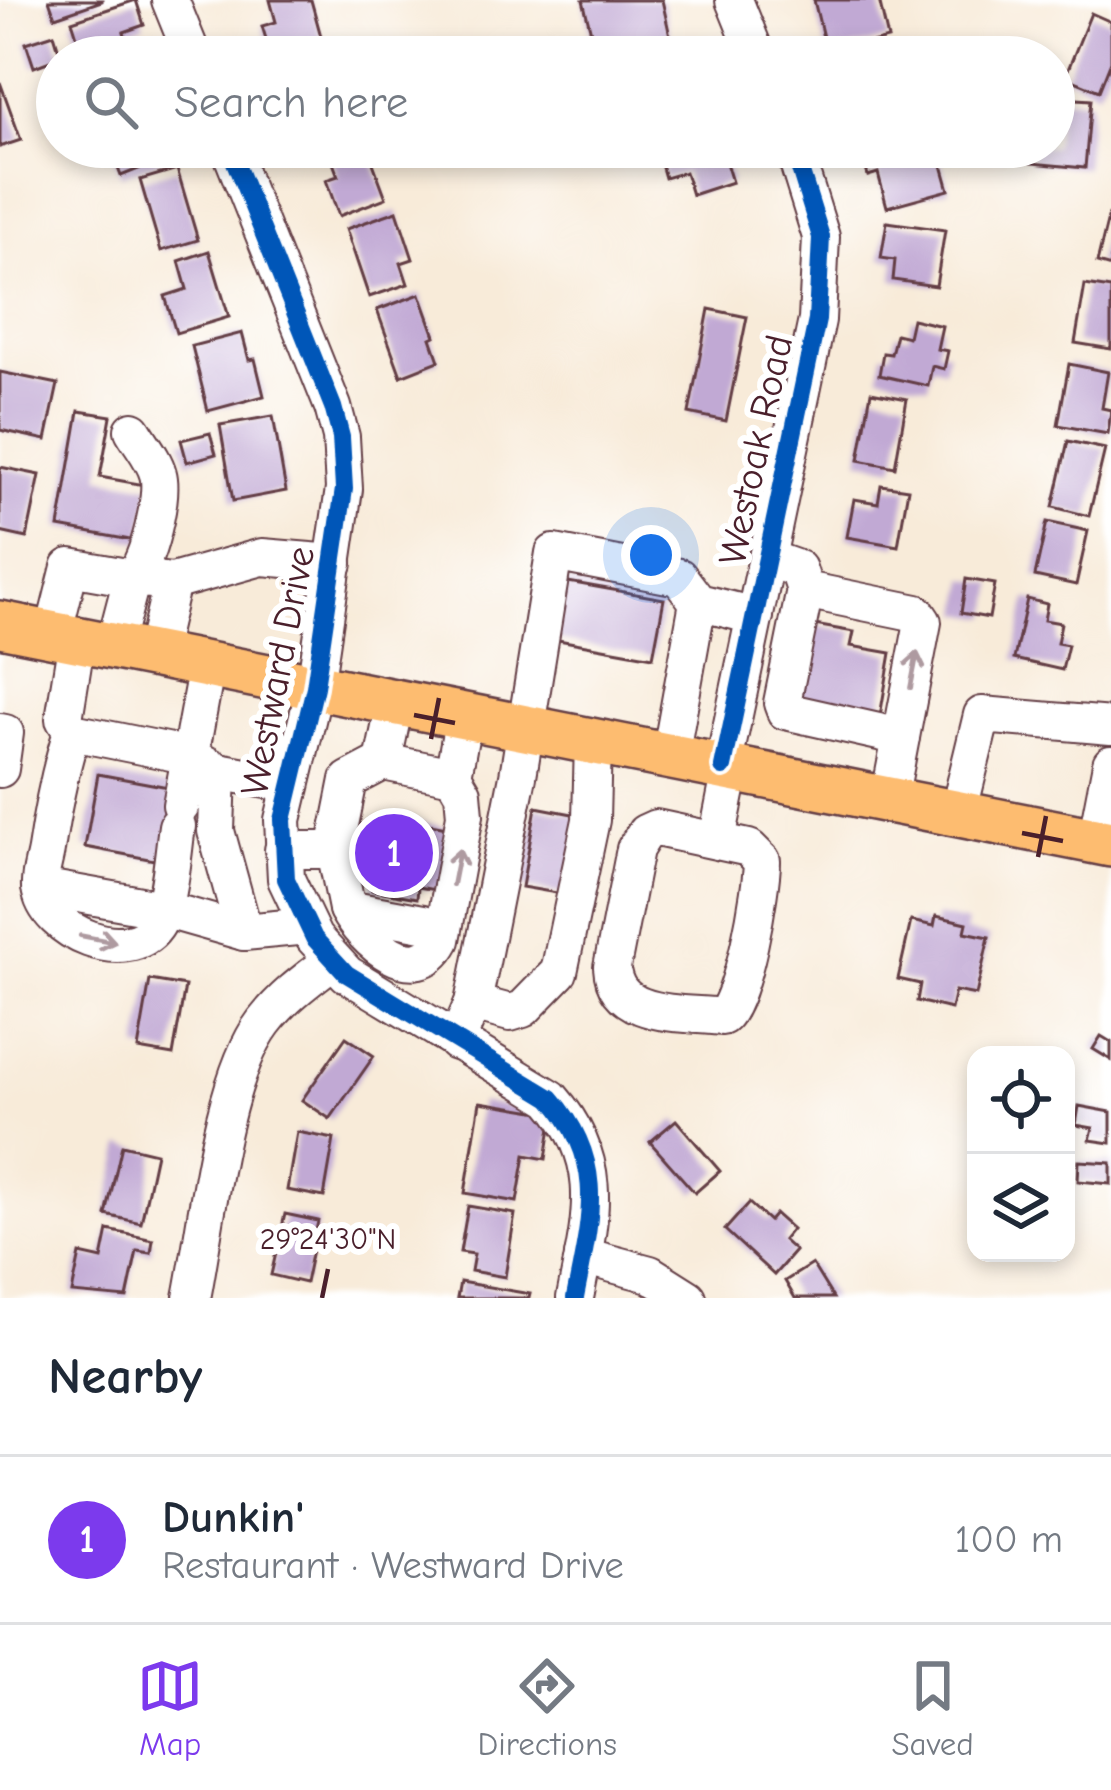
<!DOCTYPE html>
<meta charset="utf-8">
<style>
body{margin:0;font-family:"Comic Neue",sans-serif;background:#f2f2f3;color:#1f2937}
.controls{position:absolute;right:36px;bottom:36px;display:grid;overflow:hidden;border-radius:24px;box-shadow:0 6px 18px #0003}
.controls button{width:108px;height:108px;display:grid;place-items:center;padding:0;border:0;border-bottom:3px solid #e0e1e3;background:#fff;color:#1f2937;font:60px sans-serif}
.you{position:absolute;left:651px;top:555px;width:42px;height:42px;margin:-30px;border:9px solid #fff;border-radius:50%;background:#1a73e8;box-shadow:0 0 0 18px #1a73e833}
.badge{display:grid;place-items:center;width:78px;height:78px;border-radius:50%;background:#7c3aed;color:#fff;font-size:39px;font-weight:700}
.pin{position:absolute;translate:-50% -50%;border:6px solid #fff;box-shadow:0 3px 12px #0006}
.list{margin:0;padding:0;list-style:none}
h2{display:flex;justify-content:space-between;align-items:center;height:156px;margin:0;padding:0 48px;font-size:51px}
h2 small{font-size:39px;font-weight:400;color:#747a83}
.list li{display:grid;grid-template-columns:78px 1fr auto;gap:36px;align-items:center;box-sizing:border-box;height:168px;padding:0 48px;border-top:3px solid #e0e1e3}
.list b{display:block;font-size:45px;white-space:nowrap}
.list p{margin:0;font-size:39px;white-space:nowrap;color:#747a83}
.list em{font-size:39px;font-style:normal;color:#747a83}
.icon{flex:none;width:66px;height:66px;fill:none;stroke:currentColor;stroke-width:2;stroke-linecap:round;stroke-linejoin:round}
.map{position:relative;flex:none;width:1111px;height:1298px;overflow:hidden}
.search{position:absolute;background:#fff;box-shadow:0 6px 18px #0003;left:36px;right:36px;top:36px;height:132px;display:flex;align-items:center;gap:30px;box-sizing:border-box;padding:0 42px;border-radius:66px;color:#747a83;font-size:45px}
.sheet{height:324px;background:#fff}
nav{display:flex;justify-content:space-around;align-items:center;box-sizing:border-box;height:168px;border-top:3px solid #e0e1e3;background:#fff;font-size:33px;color:#747a83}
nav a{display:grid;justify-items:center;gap:6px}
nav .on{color:#7c3aed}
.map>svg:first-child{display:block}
.building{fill:#c1a9d4}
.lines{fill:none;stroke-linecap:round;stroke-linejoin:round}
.minor-casing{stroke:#643e45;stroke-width:40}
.major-casing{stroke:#643e45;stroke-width:50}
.minor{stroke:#fff;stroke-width:36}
.major{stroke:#fdbc70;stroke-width:45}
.cycleway-casing{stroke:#fff;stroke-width:26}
.cycleway{stroke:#0057b8;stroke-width:18}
.oneway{stroke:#ae9aa0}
.ticks{fill:none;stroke:#4a1f2b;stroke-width:4.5}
.labels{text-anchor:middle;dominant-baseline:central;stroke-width:12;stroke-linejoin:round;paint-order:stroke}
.street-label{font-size:39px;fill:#4a1f2b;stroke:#fff}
.ticks-label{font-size:30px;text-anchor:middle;fill:#4a1f2b;stroke:#fff;stroke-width:12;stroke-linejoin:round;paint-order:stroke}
</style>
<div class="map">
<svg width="1111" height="1298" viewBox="0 0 1111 1298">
<rect width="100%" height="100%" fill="#fff"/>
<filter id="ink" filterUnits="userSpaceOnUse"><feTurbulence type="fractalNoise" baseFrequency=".00833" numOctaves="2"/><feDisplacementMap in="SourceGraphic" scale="24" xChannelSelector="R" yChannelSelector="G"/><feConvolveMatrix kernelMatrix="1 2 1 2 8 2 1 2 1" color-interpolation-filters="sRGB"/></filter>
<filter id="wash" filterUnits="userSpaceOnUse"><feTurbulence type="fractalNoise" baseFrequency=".004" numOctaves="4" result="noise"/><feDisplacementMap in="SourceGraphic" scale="48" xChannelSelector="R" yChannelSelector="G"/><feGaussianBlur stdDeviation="2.7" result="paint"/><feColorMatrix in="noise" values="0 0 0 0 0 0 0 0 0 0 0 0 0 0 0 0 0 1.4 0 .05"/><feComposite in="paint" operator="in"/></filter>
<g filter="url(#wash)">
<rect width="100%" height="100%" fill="#f8ebd9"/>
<g id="blocks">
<g class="building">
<path d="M 49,0 L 102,0 L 102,1 L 55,17 Z"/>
<path d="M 136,0 L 144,25 L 124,32 L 132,57 L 67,57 L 66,51 L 80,46 L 72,21 Z"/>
<path d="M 270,0 L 311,0 L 322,40 L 271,55 L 262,26 L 276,22 Z"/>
<path d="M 583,0 L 662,0 L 670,36 L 596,53 Z"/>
<path d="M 814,0 L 879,0 L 888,39 L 827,54 Z"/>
<path d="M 1091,13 L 1111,22 L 1111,61 L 1099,91 L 1065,77 Z"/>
<path d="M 54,34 L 61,57 L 34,67 L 26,43 Z"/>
<path d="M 0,82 L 21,140 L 0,147 Z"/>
<path d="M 1061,98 L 1091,100 L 1085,168 L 1031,163 L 1033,147 L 1054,147 Z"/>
<path d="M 110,147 L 167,147 L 171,156 L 121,176 Z"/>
<path d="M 327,147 L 367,147 L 386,198 L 339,216 L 326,180 L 338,176 Z"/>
<path d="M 656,147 L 721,147 L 732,182 L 692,195 L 685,172 L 665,178 Z"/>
<path d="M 871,147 L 937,147 L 949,190 L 887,207 L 878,173 L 868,176 L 861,150 Z"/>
<path d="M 177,169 L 198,240 L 161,251 L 140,180 Z"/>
<path d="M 397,211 L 413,259 L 401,263 L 408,284 L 369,297 L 346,229 Z"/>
<path d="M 1109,214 L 1111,214 L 1111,267 L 1097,263 Z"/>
<path d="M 887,222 L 945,230 L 936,286 L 893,280 L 895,260 L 881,258 Z"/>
<path d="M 209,251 L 229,317 L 176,333 L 165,296 L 187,289 L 179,261 Z"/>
<path d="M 1085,285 L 1111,289 L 1111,349 L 1075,343 Z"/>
<path d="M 420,294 L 435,336 L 431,338 L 439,361 L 401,376 L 377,310 Z"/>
<path d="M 709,309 L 747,317 L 726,421 L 689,413 Z"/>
<path d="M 912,319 L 942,326 L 937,349 L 948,351 L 944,369 L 932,366 L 928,386 L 879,375 L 883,353 L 891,354 L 896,334 L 908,337 Z"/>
<path d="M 242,333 L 249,360 L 255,359 L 264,396 L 208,411 L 192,346 Z"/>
<path d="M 1069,364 L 1108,372 L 1102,408 L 1111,410 L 1108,434 L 1058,425 Z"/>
<path d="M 0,372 L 58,384 L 46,440 L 0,430 Z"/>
<path d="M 871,392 L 907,399 L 895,467 L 859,460 Z"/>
<path d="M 79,411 L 111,416 L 100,477 L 150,486 L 141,542 L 59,527 Z"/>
<path d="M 273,416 L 286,491 L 233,501 L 220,425 Z"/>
<path d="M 210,433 L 216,454 L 187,462 L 181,440 Z"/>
<path d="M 1068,441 L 1105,449 L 1089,516 L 1053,507 Z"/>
<path d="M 0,467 L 40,475 L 27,538 L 0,532 Z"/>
<path d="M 881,485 L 908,489 L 898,546 L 847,537 L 854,499 L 878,503 Z"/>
<path d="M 1047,522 L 1088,531 L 1076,585 L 1035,576 Z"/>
<path d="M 966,579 L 995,584 L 989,618 L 961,613 Z"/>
<path d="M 557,580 L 664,599 L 653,657 L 547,638 Z"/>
<path d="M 1027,599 L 1047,604 L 1044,620 L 1061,623 L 1057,643 L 1068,645 L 1062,670 L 1014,659 Z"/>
<path d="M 809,624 L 854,632 L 851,646 L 891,653 L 880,716 L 795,701 Z"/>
<path d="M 98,774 L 179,789 L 165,862 L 85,847 Z"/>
<path d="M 536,807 L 588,817 L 574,896 L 522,887 Z"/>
<path d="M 386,816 L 458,829 L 447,892 L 418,887 L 417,898 L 372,890 Z"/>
<path d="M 936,916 L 967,923 L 965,932 L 989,937 L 976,995 L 955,991 L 951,1009 L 917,1001 L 920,984 L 898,979 L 911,921 L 934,926 Z"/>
<path d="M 150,980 L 185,986 L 173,1055 L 138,1049 Z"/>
<path d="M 1101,1036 L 1111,1042 L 1111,1060 L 1093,1049 Z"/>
<path d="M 346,1037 L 374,1056 L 330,1119 L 302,1100 Z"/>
<path d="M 480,1102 L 553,1114 L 546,1159 L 525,1155 L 517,1202 L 465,1193 Z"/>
<path d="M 1079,1106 L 1111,1112 L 1111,1143 L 1090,1140 L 1093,1128 L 1076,1125 Z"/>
<path d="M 676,1120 L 720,1171 L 695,1193 L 650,1142 Z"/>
<path d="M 297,1132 L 334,1139 L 324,1197 L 287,1190 Z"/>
<path d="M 122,1145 L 156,1153 L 141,1223 L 106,1215 Z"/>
<path d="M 1079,1161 L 1111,1163 L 1111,1184 L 1078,1181 Z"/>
<path d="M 749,1203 L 769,1221 L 775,1214 L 792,1229 L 783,1240 L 795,1251 L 774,1275 L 725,1230 Z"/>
<path d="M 468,1206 L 515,1214 L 505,1277 L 471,1271 L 474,1254 L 460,1252 Z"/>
<path d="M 285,1214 L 318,1221 L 305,1283 L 271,1275 Z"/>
<path d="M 108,1230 L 153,1240 L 151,1253 L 137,1251 L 127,1298 L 72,1293 L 80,1254 L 102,1259 Z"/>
<path d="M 812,1264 L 833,1298 L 795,1298 L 785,1281 Z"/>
<path d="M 460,1282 L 530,1294 L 529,1298 L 457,1298 Z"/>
</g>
</g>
</g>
<g filter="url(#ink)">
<use href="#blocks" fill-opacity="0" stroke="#643e45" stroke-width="3"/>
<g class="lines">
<g class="minor-casing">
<g id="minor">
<path d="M 170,0 L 193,57"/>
<path d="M 734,0 L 757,57"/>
<path d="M 229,147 L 333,407 L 341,437 L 344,489 L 315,687 L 283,820 L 286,879 L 314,938 L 347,974 L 551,1098 C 608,1163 590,1220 575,1298"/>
<path d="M 767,558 L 798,569 L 805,590 L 917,613 L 923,622 L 889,800"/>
<path d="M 805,590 L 782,703 L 785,711 L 901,737"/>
<path d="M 53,635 L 70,567 L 132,578 C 148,563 164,495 158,474 C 154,459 141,444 133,430"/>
<path d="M 77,639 L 64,719 L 72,732 L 191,756 L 218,771 L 289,784"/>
<path d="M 114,647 L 132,578 L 172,582 L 262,557 L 334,563"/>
<path d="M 155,655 L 172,582"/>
<path d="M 395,703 L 383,762 L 453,776 L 464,716"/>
<path d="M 0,732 L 5,733 L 0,769"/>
<path d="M 72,732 C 59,772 52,810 46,850 C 44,862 39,876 40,887 C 45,933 128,966 156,926 C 170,906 173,852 177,826"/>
<path d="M 670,757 L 698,602"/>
<path d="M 723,767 L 817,320 L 821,237 L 793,147"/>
<path d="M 218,771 L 216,831 L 244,932"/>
<path d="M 181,805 L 207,665"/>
<path d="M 958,814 L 982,715 L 1111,726"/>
<path d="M 656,828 L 749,848 L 762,861 C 762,888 742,1004 722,1017 C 682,1012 615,1019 612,967 L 635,849 L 645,833 Z"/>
<path d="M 717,840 L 731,769"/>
<path d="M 1096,841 L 1111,764"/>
<path d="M 283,850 L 335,850 L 349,780 L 383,762"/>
<path d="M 335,850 L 347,909 L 423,923"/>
<path d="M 40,887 L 163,909 L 244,932 L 308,926"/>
<path d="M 347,909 C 363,940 416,989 442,940 L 465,815 L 463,793 L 453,776"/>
<path d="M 473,1003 L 510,1013 L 523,1009 L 559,972 L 591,820 L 593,742"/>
<path d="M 456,1042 L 473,1003 L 518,776 L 554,553 L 679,577 L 698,602 L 755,616"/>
<path d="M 583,1256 L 650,1274 L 688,1298"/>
<path d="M 192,1298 C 207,1223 220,1080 264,1022 C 283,997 308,979 333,960"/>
</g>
</g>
<g class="major-casing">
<path id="major" d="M 0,624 L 1111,844"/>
</g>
<use href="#minor" class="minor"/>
<use href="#major" class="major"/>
<g class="cycleway-casing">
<g id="cycleway">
<path d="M 229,147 L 333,407 L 341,437 L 344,489 L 315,687 L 283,820 L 286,879 L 314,938 L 347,974 L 551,1098 C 608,1163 590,1220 575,1298"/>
<path d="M 723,767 L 817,320 L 821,237 L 793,147"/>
</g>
</g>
<use href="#cycleway" class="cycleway"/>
</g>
<defs><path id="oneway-shaft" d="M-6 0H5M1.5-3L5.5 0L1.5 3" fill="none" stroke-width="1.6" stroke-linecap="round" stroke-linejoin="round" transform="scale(3)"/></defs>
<g class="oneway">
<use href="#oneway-shaft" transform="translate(914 670) rotate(-79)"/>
<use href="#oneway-shaft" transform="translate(456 867) rotate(-79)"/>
<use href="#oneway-shaft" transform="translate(98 939) rotate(11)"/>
</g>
</g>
<path class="ticks" d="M 414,715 L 455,723M 431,739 L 439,698M 1022,833 L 1063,841M 1038,857 L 1046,816M 322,1298 L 328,1269"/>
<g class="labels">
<g class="street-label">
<text transform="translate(756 450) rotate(-78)">Westoak Road</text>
<text transform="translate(278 671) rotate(-79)">Westward Drive</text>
</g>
</g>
<g class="ticks-label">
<text x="328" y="1249">29°24'30"N</text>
</g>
</svg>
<div class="controls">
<button><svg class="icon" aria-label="locate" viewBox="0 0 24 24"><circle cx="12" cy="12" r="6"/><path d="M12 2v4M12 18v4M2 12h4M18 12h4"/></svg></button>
<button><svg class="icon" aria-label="layers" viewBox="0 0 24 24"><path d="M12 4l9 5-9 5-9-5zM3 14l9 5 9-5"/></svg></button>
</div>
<div class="you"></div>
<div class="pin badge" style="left:394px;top:853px">1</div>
<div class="search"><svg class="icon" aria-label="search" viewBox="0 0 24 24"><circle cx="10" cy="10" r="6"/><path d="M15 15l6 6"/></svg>Search here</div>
</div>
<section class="sheet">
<h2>Nearby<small></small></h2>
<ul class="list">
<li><span class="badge">1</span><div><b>Dunkin'</b><p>Restaurant · Westward Drive</p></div><em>100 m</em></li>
</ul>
</section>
<nav>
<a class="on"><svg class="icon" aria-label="map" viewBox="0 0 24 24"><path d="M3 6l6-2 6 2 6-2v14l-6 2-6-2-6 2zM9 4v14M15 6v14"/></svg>Map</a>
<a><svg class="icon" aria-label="directions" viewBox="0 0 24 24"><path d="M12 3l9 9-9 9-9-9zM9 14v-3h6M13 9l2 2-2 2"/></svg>Directions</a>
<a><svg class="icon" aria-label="saved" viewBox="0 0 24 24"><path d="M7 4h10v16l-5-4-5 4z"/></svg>Saved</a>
</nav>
